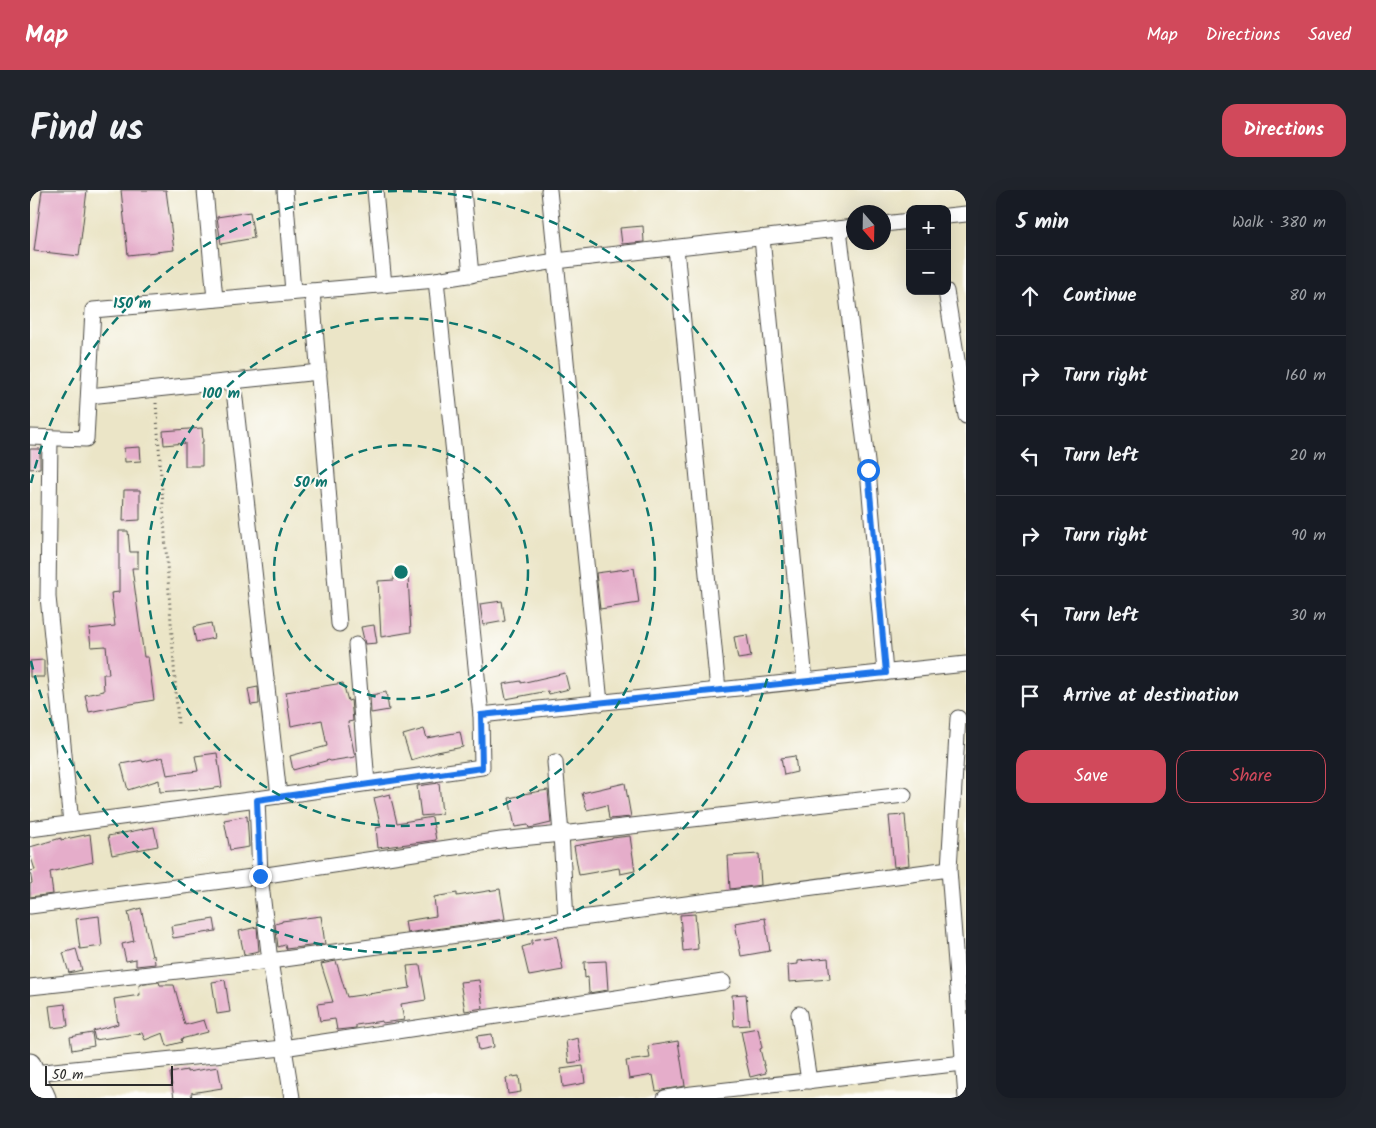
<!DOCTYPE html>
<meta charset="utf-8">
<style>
body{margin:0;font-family:Kalam,sans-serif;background:#20242c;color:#f1f3f6}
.controls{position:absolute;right:15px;top:15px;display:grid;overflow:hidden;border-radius:10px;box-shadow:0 5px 20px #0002}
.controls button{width:45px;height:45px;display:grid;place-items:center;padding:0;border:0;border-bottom:1px solid #363941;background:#171b24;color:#f1f3f6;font:25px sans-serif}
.compass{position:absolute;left:816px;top:15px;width:45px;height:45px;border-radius:50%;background:#171b24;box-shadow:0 5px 20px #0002;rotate:160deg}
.scale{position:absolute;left:15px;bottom:12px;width:128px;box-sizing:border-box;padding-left:5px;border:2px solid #2b2b2b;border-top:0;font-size:14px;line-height:18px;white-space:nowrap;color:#2b2b2b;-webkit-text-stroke:4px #fdfcf7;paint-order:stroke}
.stop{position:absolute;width:15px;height:15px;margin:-11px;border:4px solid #1a73e8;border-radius:50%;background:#fff}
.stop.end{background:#1a73e8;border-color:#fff;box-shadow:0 1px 5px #0008}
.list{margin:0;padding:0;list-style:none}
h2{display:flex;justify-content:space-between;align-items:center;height:65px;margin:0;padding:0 20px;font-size:21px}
h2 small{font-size:16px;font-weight:400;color:#9ea1a6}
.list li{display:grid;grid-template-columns:32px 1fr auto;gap:15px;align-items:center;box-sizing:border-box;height:80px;padding:0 20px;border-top:1px solid #363941}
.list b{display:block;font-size:19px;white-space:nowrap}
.list em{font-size:16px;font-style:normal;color:#9ea1a6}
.actions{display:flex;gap:10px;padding:15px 20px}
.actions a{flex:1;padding:11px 0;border:1px solid #d1495b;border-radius:15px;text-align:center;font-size:18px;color:#d1495b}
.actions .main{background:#d1495b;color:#fff}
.icon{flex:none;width:28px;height:28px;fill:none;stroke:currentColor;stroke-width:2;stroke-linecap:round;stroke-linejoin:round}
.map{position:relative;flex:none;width:936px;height:908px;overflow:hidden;border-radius:15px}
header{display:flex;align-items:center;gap:30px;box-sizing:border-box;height:70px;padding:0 25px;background:#d1495b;color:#fff}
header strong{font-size:24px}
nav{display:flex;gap:28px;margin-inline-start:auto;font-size:18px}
.intro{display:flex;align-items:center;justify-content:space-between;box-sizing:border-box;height:120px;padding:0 30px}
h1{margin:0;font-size:35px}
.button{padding:12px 22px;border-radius:15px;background:#d1495b;color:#fff;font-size:18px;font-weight:700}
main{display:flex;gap:30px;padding:0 30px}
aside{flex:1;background:#171b24;border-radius:15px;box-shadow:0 5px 20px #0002}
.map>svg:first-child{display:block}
.building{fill:#e5adca}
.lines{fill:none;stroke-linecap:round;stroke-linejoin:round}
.street-casing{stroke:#484742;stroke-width:17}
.secondary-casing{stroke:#484742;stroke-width:23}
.path{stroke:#484742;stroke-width:3;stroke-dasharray:1 4;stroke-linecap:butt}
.street{stroke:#fff;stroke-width:15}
.secondary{stroke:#fff;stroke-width:21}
.route{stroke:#1a73e8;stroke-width:6}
.ring{fill:none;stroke:#0f766e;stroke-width:2.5;stroke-dasharray:9 6}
.centre{fill:#0f766e;stroke:#fdfcf7;stroke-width:2.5}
.ring-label{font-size:15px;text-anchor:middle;font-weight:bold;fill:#0f766e;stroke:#fdfcf7;stroke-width:4;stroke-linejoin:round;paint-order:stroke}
</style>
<header>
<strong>Map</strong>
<nav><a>Map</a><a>Directions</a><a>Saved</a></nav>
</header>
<div class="intro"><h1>Find us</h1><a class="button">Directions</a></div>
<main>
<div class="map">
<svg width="936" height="908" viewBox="0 0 936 908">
<rect width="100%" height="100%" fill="#fdfcf7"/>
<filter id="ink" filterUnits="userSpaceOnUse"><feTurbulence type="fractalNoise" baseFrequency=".02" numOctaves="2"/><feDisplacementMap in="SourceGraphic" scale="10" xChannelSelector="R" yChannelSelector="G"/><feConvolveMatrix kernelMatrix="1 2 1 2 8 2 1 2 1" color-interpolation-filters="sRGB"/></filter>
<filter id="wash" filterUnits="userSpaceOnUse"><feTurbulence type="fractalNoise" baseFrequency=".0096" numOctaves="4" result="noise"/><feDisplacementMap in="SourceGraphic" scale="20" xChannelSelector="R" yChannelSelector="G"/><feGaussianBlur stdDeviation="1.12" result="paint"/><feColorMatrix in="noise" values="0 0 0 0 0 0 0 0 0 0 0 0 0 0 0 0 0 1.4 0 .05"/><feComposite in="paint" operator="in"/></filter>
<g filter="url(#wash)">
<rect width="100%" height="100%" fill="#ebe5c7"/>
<g id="blocks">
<g class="building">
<path d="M 12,0 L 57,0 L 49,66 L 4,61 Z"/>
<path d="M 91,0 L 136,0 L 144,60 L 98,65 Z"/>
<path d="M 220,22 L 224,48 L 191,54 L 187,27 Z"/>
<path d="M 613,36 L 614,52 L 592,54 L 590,38 Z"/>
<path d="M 172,238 L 173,252 L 172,252 L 172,276 L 155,276 L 155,253 L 134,255 L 133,241 Z"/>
<path d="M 110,257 L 111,271 L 95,272 L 94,258 Z"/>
<path d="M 0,259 L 10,259 L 10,278 L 0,279 Z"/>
<path d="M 94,300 L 110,300 L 110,330 L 93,331 Z"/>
<path d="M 89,341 L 98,341 L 100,362 L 108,362 L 108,378 L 102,378 L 114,467 L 118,467 L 124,510 L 84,517 L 59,522 L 55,505 L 74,501 L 73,484 L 79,484 L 76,456 L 61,457 L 59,439 L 85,436 L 81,403 L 89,402 Z"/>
<path d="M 604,378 L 609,413 L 570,419 L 566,383 Z"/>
<path d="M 364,386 L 378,386 L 381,442 L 351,447 L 348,391 L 364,390 Z"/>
<path d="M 472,411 L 475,431 L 453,435 L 450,414 Z"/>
<path d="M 181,433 L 184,448 L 166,452 L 163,437 Z"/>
<path d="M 344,435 L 347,453 L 335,454 L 331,437 Z"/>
<path d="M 717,445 L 721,467 L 708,469 L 704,447 Z"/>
<path d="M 14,470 L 14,487 L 0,487 L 0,471 Z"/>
<path d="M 535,483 L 539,499 L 519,504 L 518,501 L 476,509 L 473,494 L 491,491 L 491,493 Z"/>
<path d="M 313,493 L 318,511 L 321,510 L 323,531 L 318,532 L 325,567 L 300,571 L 299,570 L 263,580 L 260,566 L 297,556 L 292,530 L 261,536 L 256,502 Z"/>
<path d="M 228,497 L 229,514 L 221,515 L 218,499 Z"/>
<path d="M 356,502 L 359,520 L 341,523 L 340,507 L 342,506 L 342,505 Z"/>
<path d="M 394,539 L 397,548 L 430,542 L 433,557 L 407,562 L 381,570 L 373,545 Z"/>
<path d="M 187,563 L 192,597 L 170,600 L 170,599 L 130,602 L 129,590 L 98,600 L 91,574 L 112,570 L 113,572 L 133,567 L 137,585 L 168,581 L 165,566 Z"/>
<path d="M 765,566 L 767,582 L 754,585 L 751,568 Z"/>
<path d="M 409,593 L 412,624 L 391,626 L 387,596 Z"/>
<path d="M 595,593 L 601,627 L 579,629 L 577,615 L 557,620 L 552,603 Z"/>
<path d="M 518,600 L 521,633 L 504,637 L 499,638 L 498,635 L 485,637 L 479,608 L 493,605 L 493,604 Z"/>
<path d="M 360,604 L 367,633 L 402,627 L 406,650 L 348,658 L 346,638 L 351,637 L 344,608 Z"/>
<path d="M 875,625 L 879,675 L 864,677 L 859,626 Z"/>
<path d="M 217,626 L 219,657 L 200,660 L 194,630 Z"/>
<path d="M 124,637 L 128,656 L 82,665 L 78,646 Z"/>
<path d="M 60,644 L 63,672 L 20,682 L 23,704 L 0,707 L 0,694 L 2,693 L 0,681 L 5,680 L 0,664 L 0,657 L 31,648 L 31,650 Z"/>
<path d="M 600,646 L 605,681 L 590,684 L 589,678 L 549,685 L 544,656 L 582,649 L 582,648 Z"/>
<path d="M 729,664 L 731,695 L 700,699 L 698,666 Z"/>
<path d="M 470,699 L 475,729 L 377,743 L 375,731 L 406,726 L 404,707 L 427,703 L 427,706 Z"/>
<path d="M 111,718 L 122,766 L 124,765 L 125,774 L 106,776 L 106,769 L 96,771 L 92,754 L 104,751 L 98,722 Z"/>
<path d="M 665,724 L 668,759 L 653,761 L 650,725 Z"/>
<path d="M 69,726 L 72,756 L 50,759 L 46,729 Z"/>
<path d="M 291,726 L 295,754 L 256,759 L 255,755 L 248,757 L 245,734 L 252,732 L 252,731 Z"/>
<path d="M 735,728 L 740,761 L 711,766 L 705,733 Z"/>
<path d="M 184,729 L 186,741 L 143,748 L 141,736 Z"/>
<path d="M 227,737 L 229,761 L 214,764 L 209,741 Z"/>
<path d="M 527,746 L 533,780 L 499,786 L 492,757 L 502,754 L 502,750 Z"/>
<path d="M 46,759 L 52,780 L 39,783 L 33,763 Z"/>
<path d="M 798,768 L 800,789 L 759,792 L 758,775 L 768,774 L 768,771 Z"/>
<path d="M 306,771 L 317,807 L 380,798 L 377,776 L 390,775 L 396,810 L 371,814 L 374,830 L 352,833 L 352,831 L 326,835 L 326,838 L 307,840 L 305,829 L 290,831 L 287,814 L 303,812 L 291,774 Z"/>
<path d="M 576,771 L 578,800 L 559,803 L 558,787 L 555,788 L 554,772 Z"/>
<path d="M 195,790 L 200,822 L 187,824 L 182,792 Z"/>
<path d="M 449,790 L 453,818 L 435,821 L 430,792 Z"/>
<path d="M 129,792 L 130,795 L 144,795 L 155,835 L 174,830 L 178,842 L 151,849 L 152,852 L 137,856 L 133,843 L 115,850 L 112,843 L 65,850 L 63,841 L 88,834 L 84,809 L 110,805 L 109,795 Z"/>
<path d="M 716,804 L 719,835 L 704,836 L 702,805 Z"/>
<path d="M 35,814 L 38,836 L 22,838 L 19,816 Z"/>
<path d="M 728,838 L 732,858 L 730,859 L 736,883 L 720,887 L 715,866 L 716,866 L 711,841 Z"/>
<path d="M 62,843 L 64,856 L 42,860 L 40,847 Z"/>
<path d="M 462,844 L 464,857 L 449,860 L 447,846 Z"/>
<path d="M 548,848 L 552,871 L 539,873 L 536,851 Z"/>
<path d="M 648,851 L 655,896 L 626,901 L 623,885 L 599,889 L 596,871 L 620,868 L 618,856 Z"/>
<path d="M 553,876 L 555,893 L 533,897 L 531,879 Z"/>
<path d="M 188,877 L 192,898 L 161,903 L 162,908 L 144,908 L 140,883 L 157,880 L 157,882 Z"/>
<path d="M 489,886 L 491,902 L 478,904 L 476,888 Z"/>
</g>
</g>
</g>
<g filter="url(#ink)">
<use href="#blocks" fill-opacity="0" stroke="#484742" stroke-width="1"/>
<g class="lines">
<g class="street-casing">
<g id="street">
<path d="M 175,0 L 185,109"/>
<path d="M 255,0 L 263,102"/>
<path d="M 345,0 L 354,95"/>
<path d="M 433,0 L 441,85"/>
<path d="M 519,0 L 570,513"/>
<path d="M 917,26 L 936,24"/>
<path d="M 854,34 L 880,31"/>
<path d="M 809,39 L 838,280 L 855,483"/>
<path d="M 732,48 L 775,491"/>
<path d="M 646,58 L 688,500"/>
<path d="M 406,90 L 451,525"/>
<path d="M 282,101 L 309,434"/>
<path d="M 916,101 L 936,226"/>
<path d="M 203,191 L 249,606"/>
<path d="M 59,206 L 289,182"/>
<path d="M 0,247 L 56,249 L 63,120 L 406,90 L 526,71 L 824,37"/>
<path d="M 20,248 L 18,407 L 41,633"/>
<path d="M 326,455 L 337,593"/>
<path d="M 928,528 L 919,679 L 936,908"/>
<path d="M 525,572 L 531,644 L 536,730"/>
<path d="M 227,609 L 230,686 L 240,771 L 262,908"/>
<path d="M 0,639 L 227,609 L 452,577 L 451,525 L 936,474"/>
<path d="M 0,716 L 230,686 L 471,650 L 531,644 L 874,605"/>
<path d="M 0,797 L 240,771 L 536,730 L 919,679"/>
<path d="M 769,824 L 779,891"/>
<path d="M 4,883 L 253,858 L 693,792"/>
<path d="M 635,908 L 662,904 L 933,873"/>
</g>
</g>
<g class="secondary-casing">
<path id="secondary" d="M 0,874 L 15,908"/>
</g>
<path class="path" d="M 126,213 L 148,534"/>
<use href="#street" class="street"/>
<use href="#secondary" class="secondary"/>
</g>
</g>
<g class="lines" filter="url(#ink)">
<path class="route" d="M 230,686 L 227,610 L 452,578 L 451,525 L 856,483 L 838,280"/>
</g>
<g class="ring">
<circle cx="371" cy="382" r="127"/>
<circle cx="371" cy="382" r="254"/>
<path d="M1 293A381 381 0 1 1 1 471"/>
</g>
<circle cx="371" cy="382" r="8" class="centre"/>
<g class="ring-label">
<text x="102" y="118">150 m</text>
<text x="191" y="208">100 m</text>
<text x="281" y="297">50 m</text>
</g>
</svg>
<div class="controls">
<button>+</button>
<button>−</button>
</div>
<svg class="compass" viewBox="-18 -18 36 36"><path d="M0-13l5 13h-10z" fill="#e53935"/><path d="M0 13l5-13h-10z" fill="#9ea1a6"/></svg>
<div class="scale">50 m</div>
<div class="stop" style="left:838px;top:280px"></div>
<div class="stop end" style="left:230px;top:686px"></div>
</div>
<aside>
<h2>5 min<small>Walk · 380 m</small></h2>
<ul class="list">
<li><svg class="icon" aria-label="ahead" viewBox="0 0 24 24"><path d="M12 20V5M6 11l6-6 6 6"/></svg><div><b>Continue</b></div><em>80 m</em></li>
<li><svg class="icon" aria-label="right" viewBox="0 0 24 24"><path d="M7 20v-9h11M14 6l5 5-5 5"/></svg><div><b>Turn right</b></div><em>160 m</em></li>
<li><svg class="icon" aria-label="left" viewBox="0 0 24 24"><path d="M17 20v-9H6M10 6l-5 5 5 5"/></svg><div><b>Turn left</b></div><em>20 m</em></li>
<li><svg class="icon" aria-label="right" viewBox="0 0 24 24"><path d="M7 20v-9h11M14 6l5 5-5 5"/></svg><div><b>Turn right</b></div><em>90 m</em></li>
<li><svg class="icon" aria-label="left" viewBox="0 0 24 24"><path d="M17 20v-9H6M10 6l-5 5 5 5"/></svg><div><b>Turn left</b></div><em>30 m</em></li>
<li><svg class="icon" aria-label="arrive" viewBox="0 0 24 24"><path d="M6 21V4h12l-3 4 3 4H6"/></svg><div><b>Arrive at destination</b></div></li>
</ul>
<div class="actions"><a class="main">Save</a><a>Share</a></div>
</aside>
</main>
